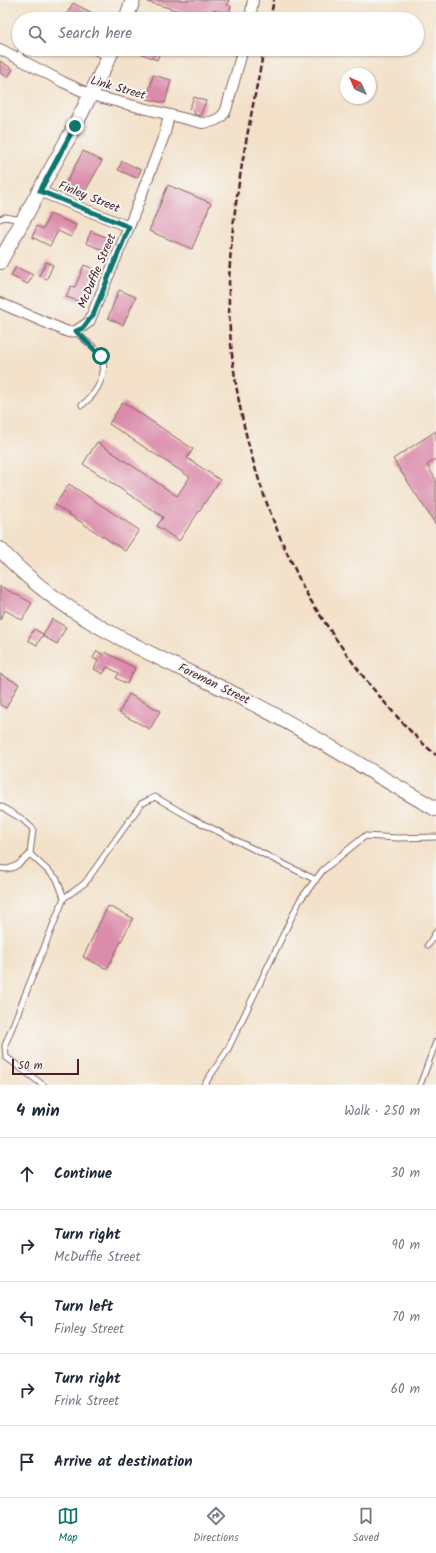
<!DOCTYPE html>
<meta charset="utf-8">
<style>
body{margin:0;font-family:Kalam,sans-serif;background:#f2f2f3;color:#1f2937}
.compass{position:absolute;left:340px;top:68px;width:36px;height:36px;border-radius:50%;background:#fff;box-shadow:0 1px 3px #0004;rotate:315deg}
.scale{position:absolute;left:12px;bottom:10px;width:67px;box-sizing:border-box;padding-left:4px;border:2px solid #4a1f2b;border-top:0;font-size:11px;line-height:14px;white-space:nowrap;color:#4a1f2b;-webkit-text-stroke:3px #f6f6f2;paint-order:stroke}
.stop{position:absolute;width:12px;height:12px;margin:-9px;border:3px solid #0f766e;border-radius:50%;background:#fff}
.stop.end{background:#0f766e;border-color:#fff;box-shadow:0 1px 4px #0008}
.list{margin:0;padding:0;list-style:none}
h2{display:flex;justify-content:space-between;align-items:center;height:52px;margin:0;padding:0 16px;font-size:17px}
h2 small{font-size:13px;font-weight:400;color:#747a83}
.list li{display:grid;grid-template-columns:26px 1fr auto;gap:12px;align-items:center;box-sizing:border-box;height:72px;padding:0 16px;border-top:1px solid #e0e1e3}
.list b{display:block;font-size:15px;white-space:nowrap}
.list p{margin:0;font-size:13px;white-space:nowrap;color:#747a83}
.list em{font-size:13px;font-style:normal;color:#747a83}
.icon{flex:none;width:22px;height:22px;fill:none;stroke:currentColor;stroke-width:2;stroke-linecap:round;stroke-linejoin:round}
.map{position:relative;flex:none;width:436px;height:1085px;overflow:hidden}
.search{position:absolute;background:#fff;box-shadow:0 1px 3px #0004;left:12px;right:12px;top:12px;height:44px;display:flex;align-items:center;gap:10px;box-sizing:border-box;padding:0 14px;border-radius:22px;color:#747a83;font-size:15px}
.sheet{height:412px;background:#fff}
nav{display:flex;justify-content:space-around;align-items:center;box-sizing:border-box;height:56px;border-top:1px solid #e0e1e3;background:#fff;font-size:11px;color:#747a83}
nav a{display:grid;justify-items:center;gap:2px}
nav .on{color:#0f766e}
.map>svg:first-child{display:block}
.building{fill:#dc8cab}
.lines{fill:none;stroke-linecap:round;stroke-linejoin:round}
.lane-casing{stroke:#856362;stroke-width:7}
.street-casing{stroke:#856362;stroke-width:12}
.secondary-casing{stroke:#856362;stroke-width:16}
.lane{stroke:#fff;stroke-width:5}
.street{stroke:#fff;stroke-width:10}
.secondary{stroke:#fff;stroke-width:14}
.rail{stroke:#4a1f2b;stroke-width:2.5;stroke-dasharray:6 3;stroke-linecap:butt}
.route{stroke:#0f766e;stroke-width:5}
.labels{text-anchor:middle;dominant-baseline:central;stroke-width:4;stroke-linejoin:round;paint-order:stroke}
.street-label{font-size:12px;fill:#4a1f2b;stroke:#f6f6f2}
</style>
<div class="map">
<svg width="436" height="1085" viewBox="0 0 436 1085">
<rect width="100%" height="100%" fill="#f6f6f2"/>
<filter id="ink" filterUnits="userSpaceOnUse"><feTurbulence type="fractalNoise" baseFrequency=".025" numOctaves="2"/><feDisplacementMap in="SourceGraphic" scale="8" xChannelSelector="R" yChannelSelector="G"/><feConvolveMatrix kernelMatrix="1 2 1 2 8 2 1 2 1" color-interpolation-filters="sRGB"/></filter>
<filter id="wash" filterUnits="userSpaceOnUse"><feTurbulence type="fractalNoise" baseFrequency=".012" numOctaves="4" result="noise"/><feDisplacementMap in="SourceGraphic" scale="16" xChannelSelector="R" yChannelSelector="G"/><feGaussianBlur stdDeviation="0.9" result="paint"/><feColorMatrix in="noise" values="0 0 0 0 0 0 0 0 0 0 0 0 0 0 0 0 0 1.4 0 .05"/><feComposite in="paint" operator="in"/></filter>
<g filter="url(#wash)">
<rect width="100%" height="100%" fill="#f3e1c9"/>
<g id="blocks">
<g class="building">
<path d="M 148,0 L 229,0 L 227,5 L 231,6 L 229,14 L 213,10 L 211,18 L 190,12 L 190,14 L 148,2 Z"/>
<path d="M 73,3 L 104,19 L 64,19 Z"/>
<path d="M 130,49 L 161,49 L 157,60 Z"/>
<path d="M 0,61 L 13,69 L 8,77 L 0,73 Z"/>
<path d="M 153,75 L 171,80 L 165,103 L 147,99 Z"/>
<path d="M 194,97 L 206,101 L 200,116 L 194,114 L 195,111 L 189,109 Z"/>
<path d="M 83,151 L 102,161 L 82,197 L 64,187 Z"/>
<path d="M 122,161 L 141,170 L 137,178 L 118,170 Z"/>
<path d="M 168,185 L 211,203 L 192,249 L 149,231 Z"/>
<path d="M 50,214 L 76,225 L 71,237 L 58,231 L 50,246 L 32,237 L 37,226 L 43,229 Z"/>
<path d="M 91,231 L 110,239 L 105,251 L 86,243 Z"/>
<path d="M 46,262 L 53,265 L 47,279 L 39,276 Z"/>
<path d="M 84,265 L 96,270 L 92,281 L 90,280 L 81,302 L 66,297 L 71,286 L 75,287 Z"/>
<path d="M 16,267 L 33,275 L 28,284 L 11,276 Z"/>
<path d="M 119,290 L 136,297 L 123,325 L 108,318 Z"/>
<path d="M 123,402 L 193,449 L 187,458 L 220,480 L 179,541 L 157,526 L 163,517 L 83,464 L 97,442 L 177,496 L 190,477 L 109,424 Z"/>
<path d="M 436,431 L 436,459 L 427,465 L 436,480 L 436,525 L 393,459 Z"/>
<path d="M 69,484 L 139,530 L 125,551 L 55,505 Z"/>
<path d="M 0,586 L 32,603 L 22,620 L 5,610 L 0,620 Z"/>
<path d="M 52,619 L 66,627 L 57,644 L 43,636 Z"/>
<path d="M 34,629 L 43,634 L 37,645 L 28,640 Z"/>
<path d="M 97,651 L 104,655 L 105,652 L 135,668 L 127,684 L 116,678 L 119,673 L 107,667 L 103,674 L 94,669 L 98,661 L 93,658 Z"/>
<path d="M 0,674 L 19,684 L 6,708 L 0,705 Z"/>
<path d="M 129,694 L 160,711 L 150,729 L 119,713 Z"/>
<path d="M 108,906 L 133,918 L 107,969 L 83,957 Z"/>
</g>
</g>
</g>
<g filter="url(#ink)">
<use href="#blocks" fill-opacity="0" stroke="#856362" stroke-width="1"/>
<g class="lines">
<g class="lane-casing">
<g id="lane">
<path d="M 59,49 L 61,50 L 62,49"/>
<path d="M 90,49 L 108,58"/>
<path d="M 18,58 L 22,49"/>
<path d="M 0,219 L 5,217 L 22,220"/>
<path d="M 76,331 C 81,339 90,343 97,350 C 112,367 98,393 82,405"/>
<path d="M 0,806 L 22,819 L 33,829 L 30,854 C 22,862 12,872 0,868"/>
<path d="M 30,854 L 57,879 L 64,898 L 5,1045 L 6,1057 L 43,1085"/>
<path d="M 64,898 L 85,883 L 141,804 L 155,797 L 193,819 L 316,880"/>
<path d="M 428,945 L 436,932"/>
<path d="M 204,1085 L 227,1051 L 300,900 L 323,870 L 365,836 L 398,838 L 436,837"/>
<path d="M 420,1085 L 436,1042"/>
</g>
</g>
<g class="street-casing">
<g id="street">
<path d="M 250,19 L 253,0"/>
<path d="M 0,49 L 63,82 L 91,95 L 202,123 C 213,122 221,120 226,110 L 243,49"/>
<path d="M 39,191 L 129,227"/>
<path d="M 0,303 L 68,332 L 76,331 L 89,322 L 129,227 L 165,133 L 169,115"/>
</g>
</g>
<g class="secondary-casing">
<g id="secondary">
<path d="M 126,19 L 133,0"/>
<path d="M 0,262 L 75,126 L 113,49"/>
<path d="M 0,549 C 66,623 166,659 252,703 C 315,735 374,775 436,809"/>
</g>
</g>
<use href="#lane" class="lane"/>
<use href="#street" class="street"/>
<use href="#secondary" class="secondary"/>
<g class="rail">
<path d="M 270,19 L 274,0"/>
<path d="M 264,49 C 249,127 231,206 229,285 C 227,377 250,472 288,555 C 295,568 300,583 308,596 C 327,627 348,657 370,685 C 390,709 412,735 436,755"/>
</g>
</g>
</g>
<g class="lines" filter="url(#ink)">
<path class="route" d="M 75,126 L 40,191 L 129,227 L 93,315 L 83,328 L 76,331 L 101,356"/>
</g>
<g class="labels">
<g class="street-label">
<text transform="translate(118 88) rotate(16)">Link Street</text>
<text transform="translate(89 197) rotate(22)">Finley Street</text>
<text transform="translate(97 271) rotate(-67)">McDuffie Street</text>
<text transform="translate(214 684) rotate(26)">Foreman Street</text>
</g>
</g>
</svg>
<svg class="compass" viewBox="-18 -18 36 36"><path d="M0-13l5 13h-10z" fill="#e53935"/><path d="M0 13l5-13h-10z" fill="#747a83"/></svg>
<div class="scale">50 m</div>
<div class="stop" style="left:101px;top:356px"></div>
<div class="stop end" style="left:75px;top:126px"></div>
<div class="search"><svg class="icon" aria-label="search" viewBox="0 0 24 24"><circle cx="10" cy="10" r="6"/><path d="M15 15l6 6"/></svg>Search here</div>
</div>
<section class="sheet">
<h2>4 min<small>Walk · 250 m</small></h2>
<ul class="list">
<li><svg class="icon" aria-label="ahead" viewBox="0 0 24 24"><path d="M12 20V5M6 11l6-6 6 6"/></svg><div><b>Continue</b></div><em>30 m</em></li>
<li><svg class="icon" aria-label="right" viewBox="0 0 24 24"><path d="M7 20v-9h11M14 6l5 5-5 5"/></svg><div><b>Turn right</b><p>McDuffie Street</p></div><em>90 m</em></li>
<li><svg class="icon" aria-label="left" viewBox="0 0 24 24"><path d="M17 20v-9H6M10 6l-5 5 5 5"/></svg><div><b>Turn left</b><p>Finley Street</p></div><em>70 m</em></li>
<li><svg class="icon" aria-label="right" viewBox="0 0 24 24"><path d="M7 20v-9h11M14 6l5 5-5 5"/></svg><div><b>Turn right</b><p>Frink Street</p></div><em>60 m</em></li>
<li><svg class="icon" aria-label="arrive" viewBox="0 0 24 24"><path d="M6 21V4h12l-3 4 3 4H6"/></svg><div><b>Arrive at destination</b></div></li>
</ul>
</section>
<nav>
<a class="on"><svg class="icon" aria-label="map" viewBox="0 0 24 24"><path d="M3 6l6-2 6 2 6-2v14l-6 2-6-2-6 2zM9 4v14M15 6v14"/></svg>Map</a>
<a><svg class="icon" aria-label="directions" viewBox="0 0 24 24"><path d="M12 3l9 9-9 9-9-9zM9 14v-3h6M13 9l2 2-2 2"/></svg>Directions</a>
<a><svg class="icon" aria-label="saved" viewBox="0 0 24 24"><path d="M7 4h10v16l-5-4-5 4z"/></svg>Saved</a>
</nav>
